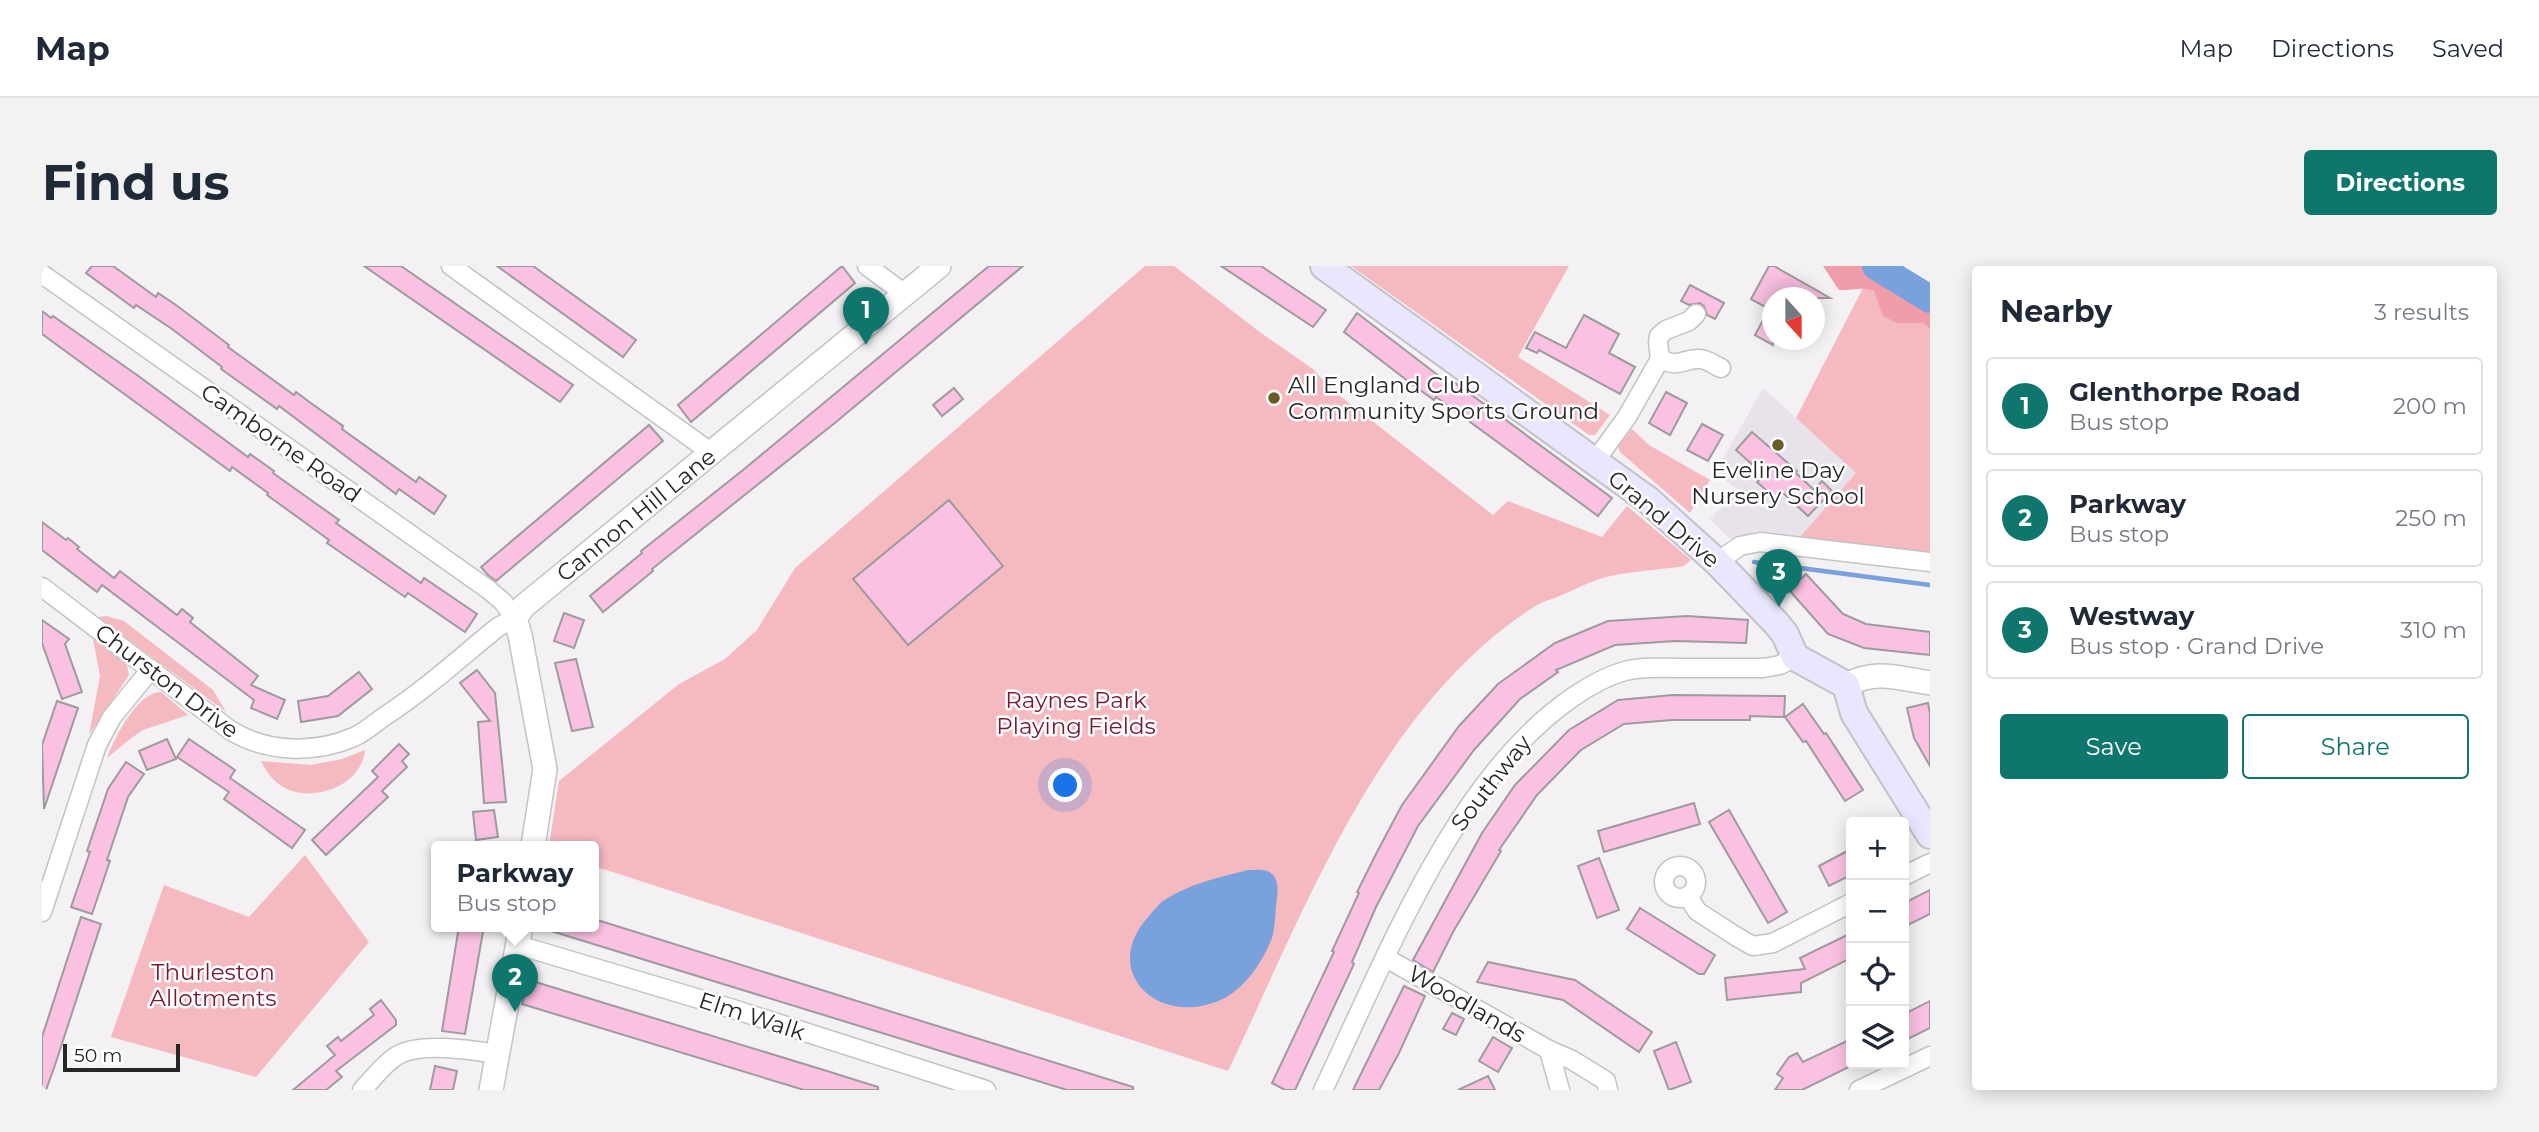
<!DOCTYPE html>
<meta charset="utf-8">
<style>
body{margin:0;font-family:Montserrat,sans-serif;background:#f2f2f3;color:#1f2937}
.controls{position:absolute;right:21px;bottom:21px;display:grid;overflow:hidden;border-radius:7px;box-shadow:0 4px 18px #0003}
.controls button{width:63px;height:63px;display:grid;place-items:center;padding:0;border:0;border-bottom:2px solid #e0e1e3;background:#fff;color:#1f2937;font:35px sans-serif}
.compass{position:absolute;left:1720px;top:21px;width:63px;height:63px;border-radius:50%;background:#fff;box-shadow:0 4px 18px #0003;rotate:159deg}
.scale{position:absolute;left:21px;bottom:18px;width:117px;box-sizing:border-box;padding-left:7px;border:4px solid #262627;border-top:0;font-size:19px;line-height:24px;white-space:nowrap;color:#262627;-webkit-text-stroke:5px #fff;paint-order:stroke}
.you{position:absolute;left:1024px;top:520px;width:24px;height:24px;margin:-18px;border:5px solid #fff;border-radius:50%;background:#1a73e8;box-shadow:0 0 0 10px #1a73e833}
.badge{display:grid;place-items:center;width:46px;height:46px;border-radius:50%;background:#0f766e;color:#fff;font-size:23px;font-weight:700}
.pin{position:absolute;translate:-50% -58px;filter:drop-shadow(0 2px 4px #0008)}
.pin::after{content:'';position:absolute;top:37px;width:24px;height:21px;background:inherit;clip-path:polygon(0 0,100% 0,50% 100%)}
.popup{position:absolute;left:389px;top:575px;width:168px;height:91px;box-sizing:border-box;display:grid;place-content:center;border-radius:7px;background:#fff;filter:drop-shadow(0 2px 5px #0005);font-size:23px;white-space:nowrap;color:#747a83}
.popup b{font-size:26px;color:#1f2937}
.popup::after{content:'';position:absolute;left:50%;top:100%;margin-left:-14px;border:14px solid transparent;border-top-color:#fff}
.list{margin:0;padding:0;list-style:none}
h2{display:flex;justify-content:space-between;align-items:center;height:91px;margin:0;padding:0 28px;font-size:30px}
h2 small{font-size:23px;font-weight:400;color:#747a83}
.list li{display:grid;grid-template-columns:46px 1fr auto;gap:21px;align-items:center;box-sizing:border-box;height:98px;margin:0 14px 14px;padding:0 14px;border:2px solid #e0e1e3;border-radius:7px}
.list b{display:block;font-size:26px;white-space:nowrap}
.list p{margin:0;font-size:23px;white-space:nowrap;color:#747a83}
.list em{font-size:23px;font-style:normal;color:#747a83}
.actions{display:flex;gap:14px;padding:21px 28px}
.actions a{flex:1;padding:16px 0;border:2px solid #0f766e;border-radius:7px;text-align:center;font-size:24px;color:#0f766e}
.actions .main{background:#0f766e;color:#fff}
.icon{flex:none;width:38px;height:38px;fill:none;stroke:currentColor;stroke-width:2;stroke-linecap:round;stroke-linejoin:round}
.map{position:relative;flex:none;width:1888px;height:824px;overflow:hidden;border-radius:7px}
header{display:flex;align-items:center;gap:42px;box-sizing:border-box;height:98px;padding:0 35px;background:#fff;border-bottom:2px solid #e0e1e3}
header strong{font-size:33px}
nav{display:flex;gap:38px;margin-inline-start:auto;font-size:24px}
.intro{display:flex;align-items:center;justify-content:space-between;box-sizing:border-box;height:168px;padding:0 42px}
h1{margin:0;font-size:49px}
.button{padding:18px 32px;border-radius:7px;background:#0f766e;color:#fff;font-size:24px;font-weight:700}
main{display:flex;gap:42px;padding:0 42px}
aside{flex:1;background:#fff;border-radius:7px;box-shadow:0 4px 18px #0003}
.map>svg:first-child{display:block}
.built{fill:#e8e2eb}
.green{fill:#f5b9c0}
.forest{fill:#ef9da8}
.water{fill:#79a1dc}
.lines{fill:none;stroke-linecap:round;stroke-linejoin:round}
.stream{stroke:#79a1dc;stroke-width:4.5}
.river{stroke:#79a1dc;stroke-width:28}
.building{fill:#fbc1e3;stroke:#9e9b9c;stroke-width:2}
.minor-casing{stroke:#c4c2c5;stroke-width:21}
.tertiary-casing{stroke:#c4c2c5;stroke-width:26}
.secondary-casing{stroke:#c4c2c5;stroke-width:30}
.minor{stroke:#fff;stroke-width:18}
.tertiary{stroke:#fff;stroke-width:23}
.secondary{stroke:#e8e7fe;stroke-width:26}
.poi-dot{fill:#685b28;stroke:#fff;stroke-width:2.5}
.labels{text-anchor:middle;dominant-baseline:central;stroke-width:5;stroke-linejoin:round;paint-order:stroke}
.poi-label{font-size:23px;fill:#262627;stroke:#fff;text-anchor:start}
.street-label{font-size:23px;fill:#262627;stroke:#fff}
.park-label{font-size:23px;fill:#771932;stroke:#fff}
</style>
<header>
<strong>Map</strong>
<nav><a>Map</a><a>Directions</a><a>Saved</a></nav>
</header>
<div class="intro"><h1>Find us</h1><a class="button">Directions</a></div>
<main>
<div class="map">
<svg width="1888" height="824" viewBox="0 0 1888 824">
<rect width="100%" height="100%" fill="#f3f1f4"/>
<path class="built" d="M 1721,122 L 1815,207 L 1758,271 L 1714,265 L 1690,275 L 1668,253 L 1696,224 L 1673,207 Z"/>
<g class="green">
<path d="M 1103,0 L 1132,0 L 1219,67 L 1271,103 L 1289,123 L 1451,249 L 1466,235 L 1560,271 L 1585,240 L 1649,294 L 1642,300 C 1617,304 1589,305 1564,311 C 1549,315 1534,323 1520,329 C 1510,333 1499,336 1490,342 C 1335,444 1263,644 1186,805 L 552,600 L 552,580 L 507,580 L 517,515 L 637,418 L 683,393 L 715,364 L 753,302 Z"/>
<path d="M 1309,0 L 1527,0 L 1476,91 L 1568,149 L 1553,169 L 1547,169 Z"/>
<path d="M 1822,20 L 1888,58 L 1888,286 L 1758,271 L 1814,207 L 1754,152 Z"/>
<path d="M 1590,163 L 1607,179 L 1668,214 L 1648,247 L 1578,186 L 1576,180 Z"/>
<path d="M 64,350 L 82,355 L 171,424 L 184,446 L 56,351 Z"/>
<path d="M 51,373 L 85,399 L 87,409 L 47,469 L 58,410 Z"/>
<path d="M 119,426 L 146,449 L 101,464 L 88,473 L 65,492 C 72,473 96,425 119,426 Z"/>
<path d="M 323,484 C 320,517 279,534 250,525 C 235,520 225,508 219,495 L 269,499 L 300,493 Z"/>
<path d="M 263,589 L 327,676 L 214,811 L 69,771 L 122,619 L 207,651 Z"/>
</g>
<path class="forest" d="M 1781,0 L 1860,0 L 1888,18 L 1888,62 L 1881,57 L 1855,57 L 1841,50 L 1832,25 C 1821,20 1809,25 1797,24 Z"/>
<path class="water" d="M 1206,604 C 1214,604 1225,602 1231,609 C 1238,617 1235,631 1234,640 C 1233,650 1233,662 1230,672 C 1219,699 1200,728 1171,737 C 1110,757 1059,702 1107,650 C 1111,645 1116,639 1121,635 C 1146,618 1178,611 1206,604 Z"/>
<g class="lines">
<path class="stream" d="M 1712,296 L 1888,319"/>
<path class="river" d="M 1834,0 L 1888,33"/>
</g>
<g class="building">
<path d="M 50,0 L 71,0 L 114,31 L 116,27 L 134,39 L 187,79 L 186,81 L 252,129 L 254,126 L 266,135 L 301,160 L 300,163 L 374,216 L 377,211 L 404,230 L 392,248 L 357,223 L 354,228 L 237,140 L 235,143 L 179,103 L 180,101 L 130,63 L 94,39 L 92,42 L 44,7 Z"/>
<path d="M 322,0 L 359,0 L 531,119 L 518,136 Z"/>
<path d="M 455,0 L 491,0 L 594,74 L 581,91 Z"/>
<path d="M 800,0 L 813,17 L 649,156 L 636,139 Z"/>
<path d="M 947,0 L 981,0 L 794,156 L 610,303 L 611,305 L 561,346 L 548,330 L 600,287 L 599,285 L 701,204 Z"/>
<path d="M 1179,0 L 1219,0 L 1284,44 L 1271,61 Z"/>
<path d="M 1727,0 L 1732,0 L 1788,32 L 1731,32 L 1731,79 L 1713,69 L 1727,43 L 1709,33 Z"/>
<path d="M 1648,19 L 1682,37 L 1673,53 L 1665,49 L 1662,40 L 1658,37 L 1647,39 L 1639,35 Z"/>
<path d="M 0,45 L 9,52 L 11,50 L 95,109 L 206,191 L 208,188 L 232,205 L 231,207 L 297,254 L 294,257 L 379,317 L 382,312 L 435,348 L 423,366 L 366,327 L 363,331 L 285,277 L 287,274 L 225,229 L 226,227 L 190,201 L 188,205 L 0,68 Z"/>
<path d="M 1315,47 L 1393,107 L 1410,119 L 1412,116 L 1570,232 L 1556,250 L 1394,131 L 1392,134 L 1371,119 L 1302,66 Z"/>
<path d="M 1542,49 L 1577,68 L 1567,87 L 1593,101 L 1578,128 L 1497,84 L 1495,87 L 1484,82 L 1493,66 L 1524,82 Z"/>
<path d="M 912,122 L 921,133 L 900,150 L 891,139 Z"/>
<path d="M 1624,126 L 1645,137 L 1628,169 L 1607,157 Z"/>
<path d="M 1660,158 L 1681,169 L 1666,195 L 1645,184 Z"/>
<path d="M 607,159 L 621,175 L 454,315 L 446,309 L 439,301 Z"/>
<path d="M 1710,166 L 1755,205 L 1753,206 L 1772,224 L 1780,215 L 1790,225 L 1766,250 L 1740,226 L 1734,233 L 1715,216 L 1722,209 L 1694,184 Z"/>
<path d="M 907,234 L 961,300 L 866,379 L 811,313 Z"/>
<path d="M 0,256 L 24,274 L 26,272 L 37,281 L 35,283 L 72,312 L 78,305 L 135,349 L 140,343 L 151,352 L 148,356 L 216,410 L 209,419 L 243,434 L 235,453 L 209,442 L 212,434 L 60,319 L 55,326 L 0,284 Z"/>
<path d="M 1764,308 L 1801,348 L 1824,358 L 1888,366 L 1888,389 L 1822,382 L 1786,368 L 1747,324 Z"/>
<path d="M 522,347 L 542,354 L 532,382 L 512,375 Z"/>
<path d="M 1645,350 L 1706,354 L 1704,377 L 1633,375 L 1573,379 L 1514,404 L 1516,406 L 1478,433 L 1432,484 L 1376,560 L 1334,641 L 1310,696 L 1312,698 L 1253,824 L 1243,824 L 1230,817 L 1292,686 L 1290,685 L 1317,627 L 1315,626 L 1335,586 L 1360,539 L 1417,460 L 1456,418 L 1513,377 L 1566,355 Z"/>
<path d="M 0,354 L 27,373 L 23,378 L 40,426 L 20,433 L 0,377 Z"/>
<path d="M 534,393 L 551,461 L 530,465 L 513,397 Z"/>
<path d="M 435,404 L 453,427 L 464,536 L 442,537 L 436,456 L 448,455 L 418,417 Z"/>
<path d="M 317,406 L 330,423 L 296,450 L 259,456 L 256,435 L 286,430 Z"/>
<path d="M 1631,429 L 1743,430 L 1742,451 L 1708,450 L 1708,454 L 1630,454 L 1582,458 L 1539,484 L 1495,529 L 1457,584 L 1459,585 L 1411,666 L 1391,706 L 1371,694 L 1440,567 L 1473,519 L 1527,464 L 1576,434 Z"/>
<path d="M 15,435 L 36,442 L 2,543 L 0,479 Z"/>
<path d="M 1886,437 L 1888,448 L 1888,500 L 1872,472 L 1865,442 Z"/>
<path d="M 1761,438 L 1782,468 L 1784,467 L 1821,524 L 1803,535 L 1764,475 L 1761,476 L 1743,451 Z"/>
<path d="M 125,473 L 134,493 L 105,504 L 97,485 Z"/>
<path d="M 147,473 L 193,504 L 188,512 L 263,564 L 250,582 L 182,533 L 187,526 L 135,491 Z"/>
<path d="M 357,478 L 367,488 L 360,495 L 365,501 L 340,525 L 346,531 L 284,589 L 270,574 L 336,511 L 330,505 Z"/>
<path d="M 84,496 L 102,508 L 86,531 L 65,594 L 68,595 L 50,648 L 29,641 L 48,586 L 45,585 L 66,523 Z"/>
<path d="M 1652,537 L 1658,558 L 1562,586 L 1556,565 Z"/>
<path d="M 452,544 L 456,571 L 434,574 L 431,546 Z"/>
<path d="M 1687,544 L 1745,646 L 1726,657 L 1667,556 Z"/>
<path d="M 1809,583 L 1809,609 L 1787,620 L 1777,600 Z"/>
<path d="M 1557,592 L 1577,644 L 1555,652 L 1536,600 Z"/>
<path d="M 1888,624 L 1888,648 L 1862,661 L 1862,637 Z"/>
<path d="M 1598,642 L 1673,689 L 1662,708 L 1657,708 L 1585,663 Z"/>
<path d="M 39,651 L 59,658 L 13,799 L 4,824 L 0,824 L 0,771 Z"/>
<path d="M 552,653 L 1091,821 L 1091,824 L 1025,824 L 506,664 L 507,660 L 552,660 Z"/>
<path d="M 417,660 L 442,660 L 423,768 L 400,765 Z"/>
<path d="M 1809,667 L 1809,692 L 1759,717 L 1759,726 L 1685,734 L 1683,712 L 1763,703 L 1758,692 Z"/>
<path d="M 1446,696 L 1533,714 L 1610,766 L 1597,786 L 1521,734 L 1435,716 Z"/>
<path d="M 487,714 L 785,805 L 836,821 L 836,824 L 762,824 L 480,738 Z"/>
<path d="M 1362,720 L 1383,730 L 1357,787 L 1337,824 L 1311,824 Z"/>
<path d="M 339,734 L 354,754 L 354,759 L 294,805 L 300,811 L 284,824 L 251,824 L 293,789 L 285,780 L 296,771 L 299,775 L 332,749 L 328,743 Z"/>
<path d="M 1888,735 L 1888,762 L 1862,775 L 1862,748 Z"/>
<path d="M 1410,747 L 1422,753 L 1414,769 L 1401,763 Z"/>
<path d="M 1451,771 L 1470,782 L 1456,806 L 1437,795 Z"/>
<path d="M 1809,773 L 1809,800 L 1760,824 L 1733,824 L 1741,812 L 1735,808 L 1747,791 L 1755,787 L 1761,796 Z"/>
<path d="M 1634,776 L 1649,816 L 1627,824 L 1612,785 Z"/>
<path d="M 393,800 L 415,805 L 411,824 L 388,824 Z"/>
<path d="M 1446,810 L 1453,824 L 1416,824 Z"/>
</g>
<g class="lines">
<g class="minor-casing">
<g id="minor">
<path d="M 409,0 L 670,187"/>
<path d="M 825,0 L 863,28"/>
<path d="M 0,8 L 447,324 L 461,336 L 473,352 L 456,361 C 419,391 383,424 343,450 C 333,457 323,466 312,471 C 272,488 225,487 188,464 L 0,321"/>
<path d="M 1618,93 C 1639,103 1640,92 1658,93 C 1665,93 1672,99 1679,102"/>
<path d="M 1553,195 L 1585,151 L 1618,93 L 1616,76 L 1617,70 L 1624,64 L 1647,55 L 1654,48"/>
<path d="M 1675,296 L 1698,280 L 1718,276 L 1888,296"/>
<circle cx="1638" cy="616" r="16"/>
<path d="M 1862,610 L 1888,597"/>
<path d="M 1646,630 L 1655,645 L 1695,671 L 1711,680 L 1731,677 L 1809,637"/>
<path d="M 0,646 L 55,479 L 70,451 L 109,403"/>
<path d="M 476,679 L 691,743 L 944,824"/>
<path d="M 1344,692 L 1507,784"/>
<path d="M 320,824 C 331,813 342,797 356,789 C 379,776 429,784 455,788"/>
<path d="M 1281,824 C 1343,696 1411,513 1531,431 C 1547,420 1565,410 1583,405 C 1602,400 1622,402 1641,402 C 1668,402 1694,402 1721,402 L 1738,399 L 1753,391"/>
<path d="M 1518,824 L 1507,784 L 1530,794 L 1564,815 L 1566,824"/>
<path d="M 1817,824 L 1888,790"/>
</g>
</g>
<g class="tertiary-casing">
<g id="tertiary">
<path d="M 1804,419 C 1834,403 1856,412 1888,417"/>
<path d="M 491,580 L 503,503 L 478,369 L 473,352 L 482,340 L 897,0"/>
<path d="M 449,824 L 479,660"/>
</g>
</g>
<g class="secondary-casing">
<path id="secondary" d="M 1282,0 L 1606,234 L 1675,296 L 1734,357 L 1743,368 L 1753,391 L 1804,419 L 1812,447 L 1888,569"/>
</g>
<use href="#minor" class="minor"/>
<use href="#tertiary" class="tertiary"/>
<use href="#secondary" class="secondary"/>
</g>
<g class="poi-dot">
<circle cx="1232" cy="132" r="7"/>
<circle cx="1736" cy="179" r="7"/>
</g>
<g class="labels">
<g class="poi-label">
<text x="1246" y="119">All England Club<tspan x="1246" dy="26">Community Sports Ground</tspan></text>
<text x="1736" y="204" text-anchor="middle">Eveline Day<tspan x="1736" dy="26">Nursery School</tspan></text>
</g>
<g class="street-label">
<text transform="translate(239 177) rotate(35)">Camborne Road</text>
<text transform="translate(594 249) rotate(-39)">Cannon Hill Lane</text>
<text transform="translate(1622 253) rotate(40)">Grand Drive</text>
<text transform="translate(125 415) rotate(37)">Churston Drive</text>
<text transform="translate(1449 517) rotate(-52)">Southway</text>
<text transform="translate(1425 738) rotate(30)">Woodlands</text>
<text transform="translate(710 750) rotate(18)">Elm Walk</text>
</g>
<g class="park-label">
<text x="1034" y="434">Raynes Park<tspan x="1034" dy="26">Playing Fields</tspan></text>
<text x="171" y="706">Thurleston<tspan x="171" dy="26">Allotments</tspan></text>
</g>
</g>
</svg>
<div class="controls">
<button>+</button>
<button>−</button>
<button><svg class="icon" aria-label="locate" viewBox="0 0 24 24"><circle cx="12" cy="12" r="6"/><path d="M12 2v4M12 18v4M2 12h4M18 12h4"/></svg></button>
<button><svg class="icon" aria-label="layers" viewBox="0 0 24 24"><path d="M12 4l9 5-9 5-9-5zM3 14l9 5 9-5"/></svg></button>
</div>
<svg class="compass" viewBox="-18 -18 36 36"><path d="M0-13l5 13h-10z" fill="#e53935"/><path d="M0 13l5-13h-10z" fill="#747a83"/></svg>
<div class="scale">50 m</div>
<div class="you"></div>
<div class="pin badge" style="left:824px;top:79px">1</div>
<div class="pin badge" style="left:473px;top:746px">2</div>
<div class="popup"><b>Parkway</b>Bus stop</div>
<div class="pin badge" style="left:1737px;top:341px">3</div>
</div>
<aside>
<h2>Nearby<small>3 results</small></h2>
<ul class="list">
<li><span class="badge">1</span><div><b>Glenthorpe Road</b><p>Bus stop</p></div><em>200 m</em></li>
<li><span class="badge">2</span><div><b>Parkway</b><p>Bus stop</p></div><em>250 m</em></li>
<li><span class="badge">3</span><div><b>Westway</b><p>Bus stop · Grand Drive</p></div><em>310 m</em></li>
</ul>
<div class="actions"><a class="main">Save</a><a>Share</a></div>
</aside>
</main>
